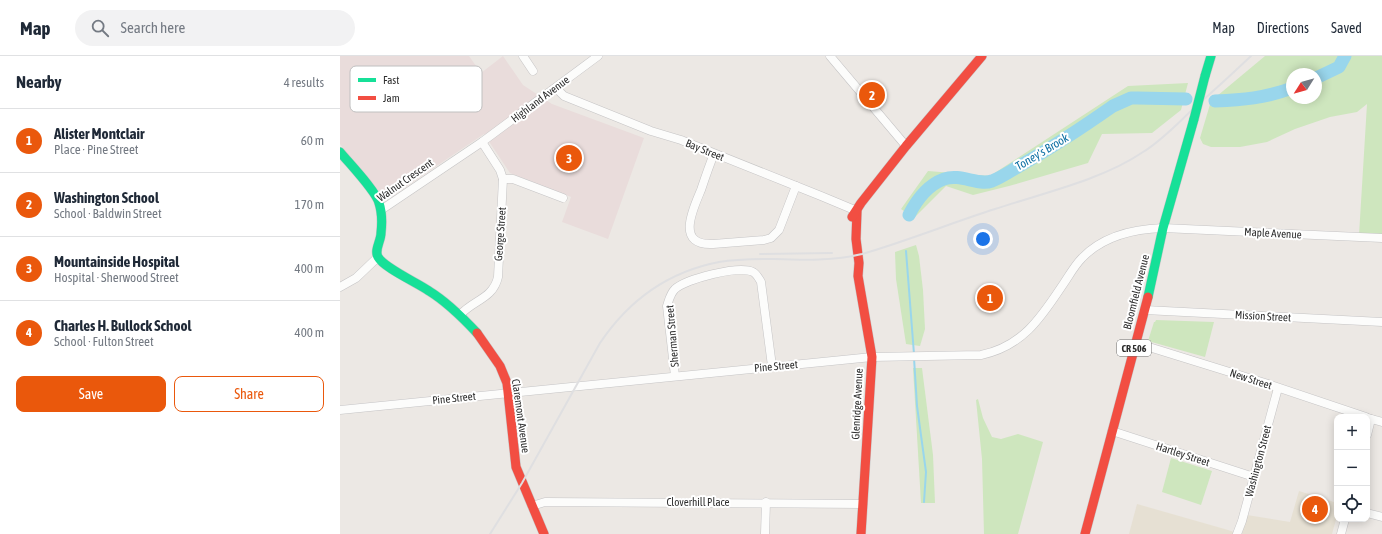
<!DOCTYPE html>
<meta charset="utf-8">
<style>
body{margin:0;font-family:"Asap Condensed",sans-serif;background:#f2f2f3;color:#1f2937}
.controls{position:absolute;right:12px;bottom:12px;display:grid;overflow:hidden;border-radius:8px;box-shadow:0 2px 10px #0003}
.controls button{width:36px;height:36px;display:grid;place-items:center;padding:0;border:0;border-bottom:1px solid #e0e1e3;background:#fff;color:#1f2937;font:20px sans-serif}
.compass{position:absolute;left:946px;top:12px;width:36px;height:36px;border-radius:50%;background:#fff;box-shadow:0 2px 10px #0003;rotate:233deg}
.you{position:absolute;left:643px;top:183px;width:14px;height:14px;margin:-10px;border:3px solid #fff;border-radius:50%;background:#1a73e8;box-shadow:0 0 0 6px #1a73e833}
.badge{display:grid;place-items:center;width:26px;height:26px;border-radius:50%;background:#ea580c;color:#fff;font-size:13px;font-weight:700}
.pin{position:absolute;translate:-50% -50%;border:2px solid #fff;box-shadow:0 1px 4px #0006}
.list{margin:0;padding:0;list-style:none}
h2{display:flex;justify-content:space-between;align-items:center;height:52px;margin:0;padding:0 16px;font-size:17px}
h2 small{font-size:13px;font-weight:400;color:#747a83}
.list li{display:grid;grid-template-columns:26px 1fr auto;gap:12px;align-items:center;box-sizing:border-box;height:64px;padding:0 16px;border-top:1px solid #e0e1e3}
.list b{display:block;font-size:15px;white-space:nowrap}
.list p{margin:0;font-size:13px;white-space:nowrap;color:#747a83}
.list em{font-size:13px;font-style:normal;color:#747a83}
.actions{display:flex;gap:8px;padding:12px 16px}
.actions a{flex:1;padding:9px 0;border:1px solid #ea580c;border-radius:8px;text-align:center;font-size:14px;color:#ea580c}
.actions .main{background:#ea580c;color:#fff}
.icon{flex:none;width:22px;height:22px;fill:none;stroke:currentColor;stroke-width:2;stroke-linecap:round;stroke-linejoin:round}
.map{position:relative;flex:none;width:1042px;height:478px;overflow:hidden}
header{display:flex;align-items:center;gap:24px;box-sizing:border-box;height:56px;padding:0 20px;background:#fff;border-bottom:1px solid #e0e1e3}
header strong{font-size:19px}
nav{display:flex;gap:22px;margin-inline-start:auto;font-size:14px}
.search{width:280px;height:36px;background:#f2f2f3;display:flex;align-items:center;gap:10px;box-sizing:border-box;padding:0 14px;border-radius:22px;color:#747a83;font-size:15px}
main{display:flex}
aside{flex:1;background:#fff}
.map>svg:first-child{display:block}
.education{fill:#e6e0d3}
.medical{fill:#e9dcdb}
.green{fill:#cee6be;fill-rule:evenodd}
.lines{fill:none;stroke-linecap:round;stroke-linejoin:round}
.stream{stroke:#99d6ec;stroke-width:2}
.river{stroke:#99d6ec;stroke-width:13}
.street-casing{stroke:#c5c4c5;stroke-width:9}
.fast-casing{stroke:#c5c4c5;stroke-width:10}
.jam-casing{stroke:#c5c4c5;stroke-width:10}
.street{stroke:#fcfcfb;stroke-width:8}
.fast{stroke:#16e098;stroke-width:9}
.jam{stroke:#f24e42;stroke-width:9}
.rail{stroke:#dfdfe1;stroke-width:2}
.fast-bridge-casing{stroke:#c6c5c4;stroke-width:10;stroke-linecap:butt}
.fast-bridge{stroke:#16e098;stroke-width:9}
.labels{text-anchor:middle;dominant-baseline:central;stroke-width:4;stroke-linejoin:round;paint-order:stroke}
.shield{fill:#fff;stroke:#6d6d6d;stroke-width:1}
.shield-label{font-size:10px;font-weight:bold;fill:#2e2e2e}
.street-label{font-size:11px;fill:#2e2e2e;stroke:#fff}
.water-label{font-size:12px;font-style:italic;fill:#0d6fa3;stroke:#fff}
.key{fill:#fff;stroke:#c0c0c0;stroke-width:1}
.key-label{font-size:11px;fill:#2e2e2e}
</style>
<header>
<strong>Map</strong>
<div class="search"><svg class="icon" aria-label="search" viewBox="0 0 24 24"><circle cx="10" cy="10" r="6"/><path d="M15 15l6 6"/></svg>Search here</div>
<nav><a>Map</a><a>Directions</a><a>Saved</a></nav>
</header>
<main>
<aside>
<h2>Nearby<small>4 results</small></h2>
<ul class="list">
<li><span class="badge">1</span><div><b>Alister Montclair</b><p>Place · Pine Street</p></div><em>60 m</em></li>
<li><span class="badge">2</span><div><b>Washington School</b><p>School · Baldwin Street</p></div><em>170 m</em></li>
<li><span class="badge">3</span><div><b>Mountainside Hospital</b><p>Hospital · Sherwood Street</p></div><em>400 m</em></li>
<li><span class="badge">4</span><div><b>Charles H. Bullock School</b><p>School · Fulton Street</p></div><em>400 m</em></li>
</ul>
<div class="actions"><a class="main">Save</a><a>Share</a></div>
</aside>
<div class="map">
<svg width="1042" height="478" viewBox="0 0 1042 478">
<rect width="100%" height="100%" fill="#ece8e4"/>
<g class="education">
<path d="M 959,435 L 997,447 L 997,460 L 992,478 L 902,478 L 907,459 L 950,466 Z"/>
<path d="M 797,448 L 888,474 L 900,478 L 789,478 Z"/>
</g>
<path class="medical" d="M 0,0 L 129,0 L 141,17 L 163,0 L 183,29 L 212,48 L 304,82 L 268,183 L 222,166 L 231,141 L 170,117 L 144,78 L 52,140 L 44,141 L 0,88 Z"/>
<g class="green">
<path d="M 925,0 L 1042,0 L 1042,180 L 1019,179 L 1027,48 L 1017,56 L 990,61 L 955,73 L 927,86 L 900,91 L 871,91 L 863,88 L 860,82 L 871,45 ZM 952,18 L 976,18 L 976,42 L 952,42 Z"/>
<path d="M 848,27 L 841,54 L 812,77 L 762,78 L 748,107 L 669,130 L 633,139 L 606,130 L 574,162 L 561,153 L 588,115 L 650,120 L 788,30 Z"/>
<path d="M 576,189 L 579,200 L 583,234 L 585,273 L 580,290 L 566,288 L 556,223 L 555,196 Z"/>
<path d="M 816,264 L 874,266 L 865,301 L 808,285 L 814,266 L 815,266 Z"/>
<path d="M 573,312 L 582,312 L 593,399 L 595,447 L 581,447 Z"/>
<path d="M 638,343 L 643,362 L 652,381 L 661,383 L 678,378 L 703,386 L 678,478 L 644,478 L 642,403 L 636,344 Z"/>
<path d="M 831,402 L 872,415 L 861,449 L 822,436 Z"/>
</g>
<g class="lines">
<g class="stream">
<path d="M 566,195 L 574,298"/>
<path d="M 574,302 L 577,350 L 586,416 L 584,446"/>
</g>
<g class="river">
<path d="M 976,22 L 999,11 L 1005,0"/>
<path d="M 875,45 C 902,44 926,42 952,32"/>
<path d="M 569,159 C 576,145 588,129 604,123 C 621,117 637,130 652,125 C 662,121 672,114 681,109 C 713,91 743,71 773,50 L 791,42 L 797,42 L 846,43"/>
</g>
<g class="street-casing">
<g id="street">
<path d="M 183,0 L 193,15"/>
<path d="M 490,0 L 566,90"/>
<path d="M 216,32 L 224,40 L 311,75 L 341,84 L 481,140 L 517,155"/>
<path d="M 374,98 C 369,110 365,122 361,134 C 353,153 335,190 373,188 L 424,184 L 431,182 L 439,174 L 456,130"/>
<path d="M 163,123 L 173,123 L 223,142"/>
<path d="M 41,154 L 142,86 L 258,0"/>
<path d="M 0,231 L 16,222 L 38,201"/>
<path d="M 805,254 L 1042,266"/>
<path d="M 120,259 C 133,244 153,243 158,221 L 163,123 L 160,114 L 142,86"/>
<path d="M 796,287 L 925,327 L 1026,361"/>
<path d="M 335,320 L 327,250 C 329,244 330,238 335,233 C 346,223 399,209 413,216 C 417,218 419,223 421,226 L 432,310"/>
<path d="M 0,354 L 532,301 L 641,299 C 684,290 702,260 724,227 C 730,218 735,209 742,202 C 763,180 794,173 823,172 L 1042,182"/>
<path d="M 1028,362 L 1042,366"/>
<path d="M 772,375 L 914,421"/>
<path d="M 1027,379 L 1031,363"/>
<path d="M 192,450 L 205,446 L 523,448"/>
<path d="M 1027,457 L 1042,461"/>
<path d="M 425,478 L 426,446"/>
<path d="M 897,478 L 902,465 L 938,332"/>
<path d="M 1001,478 L 1005,463"/>
</g>
</g>
<g class="fast-casing">
<g id="fast">
<path d="M 865,20 L 871,0"/>
<path d="M 0,96 C 9,107 36,135 39,147 C 42,156 42,168 41,177 C 41,185 34,194 38,201 C 44,212 78,227 89,235 C 107,246 123,262 137,277"/>
<path d="M 808,241 L 823,172 L 854,63"/>
</g>
</g>
<g class="jam-casing">
<g id="jam">
<path d="M 517,155 L 516,183 L 519,207 L 518,220 L 532,301 L 521,478"/>
<path d="M 512,161 L 521,147 L 566,90 L 642,0"/>
<path d="M 137,277 L 160,310 L 167,327 L 176,411 L 204,478"/>
<path d="M 745,478 L 808,241"/>
</g>
</g>
<use href="#street" class="street"/>
<use href="#fast" class="fast"/>
<use href="#jam" class="jam"/>
<g class="rail">
<path d="M 420,198 L 492,197"/>
<path d="M 150,478 L 182,427 L 260,287 C 289,244 327,216 379,206 C 397,203 415,203 434,203 C 463,204 494,205 522,198 C 567,185 611,167 655,153 C 703,137 762,124 803,96 C 821,85 836,69 851,55 C 871,37 891,19 911,0"/>
</g>
<g class="fast-bridge-casing">
<path id="fast-bridge" d="M 854,63 L 865,20"/>
</g>
<use href="#fast-bridge" class="fast-bridge"/>
</g>
<g class="labels">
<rect class="shield" x="777" y="284" width="34" height="16" rx="3"/>
<g class="shield-label">
<text x="794" y="292">CR 506</text>
</g>
<g class="street-label">
<text transform="translate(200 43) rotate(-37)">Highland Avenue</text>
<text transform="translate(365 94) rotate(22)">Bay Street</text>
<text transform="translate(65 124) rotate(-35)">Walnut Crescent</text>
<text transform="translate(933 177) rotate(3)">Maple Avenue</text>
<text transform="translate(160 178) rotate(-86)">George Street</text>
<text transform="translate(796 236) rotate(-76)">Bloomfield Avenue</text>
<text transform="translate(923 260) rotate(3)">Mission Street</text>
<text transform="translate(332 280) rotate(-95)">Sherman Street</text>
<text transform="translate(436 310) rotate(-5)">Pine Street</text>
<text transform="translate(911 323) rotate(18)">New Street</text>
<text transform="translate(114 342) rotate(-6)">Pine Street</text>
<text transform="translate(517 348) rotate(-87)">Glenridge Avenue</text>
<text transform="translate(181 360) rotate(82)">Claremont Avenue</text>
<text transform="translate(843 398) rotate(18)">Hartley Street</text>
<text transform="translate(918 405) rotate(-75)">Washington Street</text>
<text x="358" y="446">Cloverhill Place</text>
</g>
<g class="water-label">
<text transform="translate(702 96) rotate(-31)">Toney's Brook</text>
</g>
</g>
<rect x="10" y="10" width="132" height="46" rx="6" class="key"/>
<rect x="18" y="22" width="18" height="4" fill="#16e098"/>
<rect x="18" y="40" width="18" height="4" fill="#f24e42"/>
<g class="key-label">
<text x="43" y="28">Fast</text>
<text x="43" y="46">Jam</text>
</g>
</svg>
<div class="controls">
<button>+</button>
<button>−</button>
<button><svg class="icon" aria-label="locate" viewBox="0 0 24 24"><circle cx="12" cy="12" r="6"/><path d="M12 2v4M12 18v4M2 12h4M18 12h4"/></svg></button>
</div>
<svg class="compass" viewBox="-18 -18 36 36"><path d="M0-13l5 13h-10z" fill="#e53935"/><path d="M0 13l5-13h-10z" fill="#747a83"/></svg>
<div class="you"></div>
<div class="pin badge" style="left:650px;top:242px">1</div>
<div class="pin badge" style="left:532px;top:39px">2</div>
<div class="pin badge" style="left:229px;top:102px">3</div>
<div class="pin badge" style="left:975px;top:453px">4</div>
</div>
</main>
